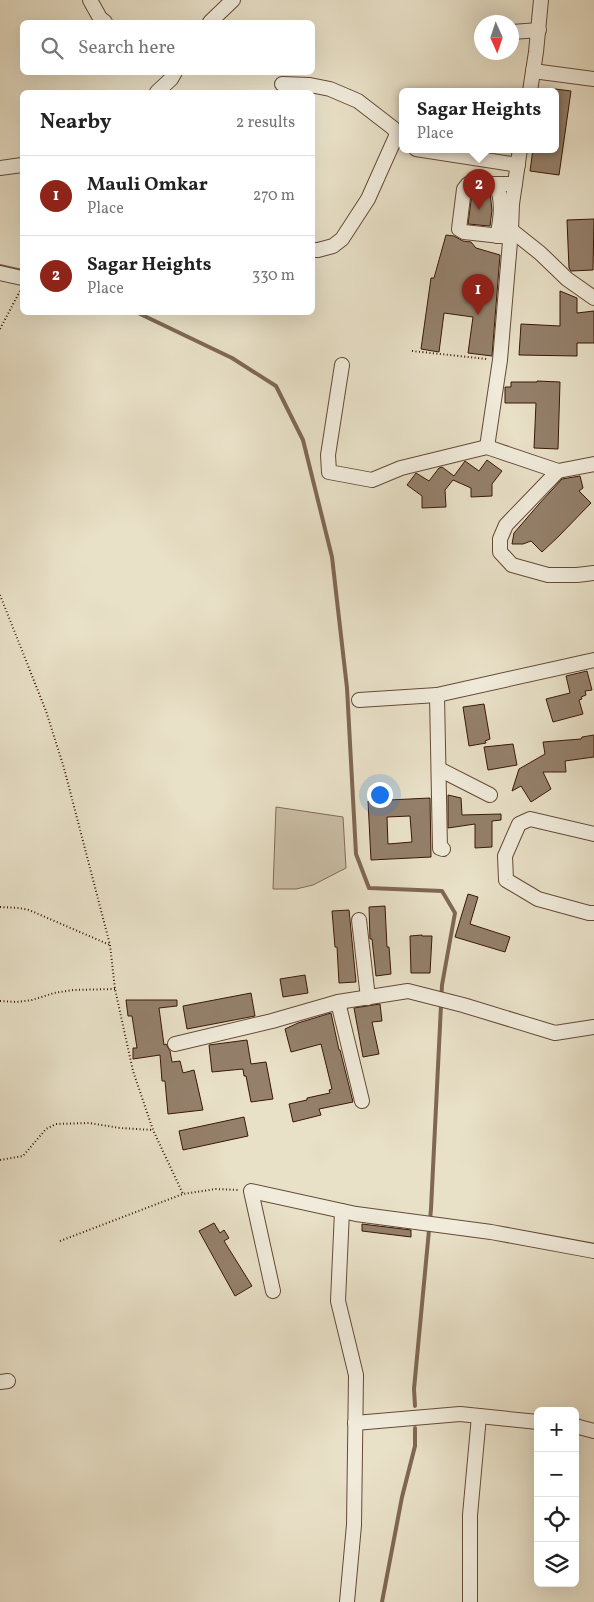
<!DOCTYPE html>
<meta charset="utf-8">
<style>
body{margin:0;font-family:Vollkorn,serif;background:#f2f2f2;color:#222}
.controls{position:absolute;right:15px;bottom:15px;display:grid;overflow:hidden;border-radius:8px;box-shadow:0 5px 20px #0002}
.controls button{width:45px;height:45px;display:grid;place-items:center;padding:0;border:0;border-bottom:1px solid #e0e0e0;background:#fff;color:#222;font:25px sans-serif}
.compass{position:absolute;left:474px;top:15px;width:45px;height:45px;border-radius:50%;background:#fff;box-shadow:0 5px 20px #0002;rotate:177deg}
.you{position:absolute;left:379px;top:794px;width:18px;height:18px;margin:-12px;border:4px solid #fff;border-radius:50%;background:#1a73e8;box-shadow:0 0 0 8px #1a73e833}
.badge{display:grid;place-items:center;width:32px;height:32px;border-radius:50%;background:#8f2418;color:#fff;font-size:16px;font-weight:700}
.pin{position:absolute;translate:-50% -41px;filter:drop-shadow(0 1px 2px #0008)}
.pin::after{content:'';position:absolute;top:26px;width:18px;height:15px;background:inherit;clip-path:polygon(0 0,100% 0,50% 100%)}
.popup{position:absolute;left:399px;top:88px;width:160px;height:65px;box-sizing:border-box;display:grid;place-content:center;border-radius:8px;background:#fff;filter:drop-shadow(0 1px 4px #0005);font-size:16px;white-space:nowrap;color:#767676}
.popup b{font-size:19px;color:#222}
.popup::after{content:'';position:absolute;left:50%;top:100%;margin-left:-10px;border:10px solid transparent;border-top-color:#fff}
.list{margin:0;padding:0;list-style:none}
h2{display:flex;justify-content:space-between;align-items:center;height:65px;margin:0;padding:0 20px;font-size:21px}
h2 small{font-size:16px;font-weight:400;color:#767676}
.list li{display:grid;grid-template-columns:32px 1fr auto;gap:15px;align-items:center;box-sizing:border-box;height:80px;padding:0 20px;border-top:1px solid #e0e0e0}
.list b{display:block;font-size:19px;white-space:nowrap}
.list p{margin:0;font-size:16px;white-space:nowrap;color:#767676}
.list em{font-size:16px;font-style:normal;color:#767676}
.icon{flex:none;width:28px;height:28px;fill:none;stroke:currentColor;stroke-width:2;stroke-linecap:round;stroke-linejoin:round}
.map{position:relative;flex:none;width:594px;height:1602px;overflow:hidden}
.search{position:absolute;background:#fff;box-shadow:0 5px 20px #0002;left:20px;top:20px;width:295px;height:55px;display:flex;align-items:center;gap:12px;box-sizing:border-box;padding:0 18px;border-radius:8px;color:#767676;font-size:19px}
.panel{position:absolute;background:#fff;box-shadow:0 5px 20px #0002;left:20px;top:90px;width:295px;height:225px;border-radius:8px}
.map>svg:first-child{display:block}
.green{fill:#cabea6;stroke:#826b56}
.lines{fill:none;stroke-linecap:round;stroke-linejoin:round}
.stream{stroke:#7f6753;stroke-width:4}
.building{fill:#94806b;stroke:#3a1807;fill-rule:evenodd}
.minor-casing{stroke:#664a37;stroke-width:16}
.path{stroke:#3a1807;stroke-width:2;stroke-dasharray:1 2.5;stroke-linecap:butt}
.minor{stroke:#f0ebdb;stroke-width:14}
</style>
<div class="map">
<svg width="594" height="1602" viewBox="0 0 594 1602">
<rect width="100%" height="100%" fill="#e8e0c7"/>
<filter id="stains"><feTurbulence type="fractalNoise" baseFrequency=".004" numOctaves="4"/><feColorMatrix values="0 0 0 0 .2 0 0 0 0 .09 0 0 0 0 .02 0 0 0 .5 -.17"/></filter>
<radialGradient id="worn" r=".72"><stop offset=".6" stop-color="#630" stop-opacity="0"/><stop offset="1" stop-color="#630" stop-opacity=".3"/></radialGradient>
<path class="green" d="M 276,807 L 343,817 L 346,868 L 313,885 L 296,889 L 273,889 Z"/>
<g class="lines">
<g class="stream">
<path d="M 0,266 L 22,271"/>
<path d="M 136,312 L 232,358 L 276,386 L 303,440 L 332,557 L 347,688 L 356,854 L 369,888 L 442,891 L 455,913 L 442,985 L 431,1209 L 414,1389 L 415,1406"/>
<path d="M 382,1602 L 402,1497 L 415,1446 L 415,1428"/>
</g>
</g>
<g class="building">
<path d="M 555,89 L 571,91 L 559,175 L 530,171 L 533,149 L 555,149 Z"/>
<path d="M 472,193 L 490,193 L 492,210 L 490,226 L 468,224 Z"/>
<path d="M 594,219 L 593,270 L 571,271 L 569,268 L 567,220 Z"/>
<path d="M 446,235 L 454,236 L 463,241 L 471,242 L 476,248 L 500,255 L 492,356 L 468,353 L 473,317 L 444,313 L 439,352 L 421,349 L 431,278 L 434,278 Z"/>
<path d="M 560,291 L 577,298 L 577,313 L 594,311 L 594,343 L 577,343 L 577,356 L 519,355 L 521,324 L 560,326 Z"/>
<path d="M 537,381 L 560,382 L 558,449 L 534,448 L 536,403 L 505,403 L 505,387 L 511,387 L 511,382 L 537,382 Z"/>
<path d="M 487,460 L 502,471 L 492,484 L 492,496 L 471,497 L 471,488 L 453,480 L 445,490 L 446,507 L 422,508 L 422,496 L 407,485 L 416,473 L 429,481 L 439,468 L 442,467 L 454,476 L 465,461 L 479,471 Z"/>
<path d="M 580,476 L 583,488 L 579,491 L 591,503 L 559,536 L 542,552 L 531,541 L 523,544 L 512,544 L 514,533 L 539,504 L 562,479 Z"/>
<path d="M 587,671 L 592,690 L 585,691 L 586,695 L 581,697 L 582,699 L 579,700 L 583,714 L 553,722 L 546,699 L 570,693 L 566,676 Z"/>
<path d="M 484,704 L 490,739 L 485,741 L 486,743 L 469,746 L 463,707 Z"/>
<path d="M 594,735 L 594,757 L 565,761 L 566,772 L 543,772 L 551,789 L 531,802 L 521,786 L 512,791 L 519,769 L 545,754 L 543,742 L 581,739 L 582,737 Z"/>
<path d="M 513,744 L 517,765 L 488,770 L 484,747 Z"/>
<path d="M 448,795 L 461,798 L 462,815 L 501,814 L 501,820 L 492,821 L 492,847 L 475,848 L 475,824 L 448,828 Z"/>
<path d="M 430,798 L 431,857 L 371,860 L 368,801 ZM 410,816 L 412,842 L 388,844 L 387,817 Z"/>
<path d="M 468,894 L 478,897 L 470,924 L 510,937 L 505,952 L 455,937 Z"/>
<path d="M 385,906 L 387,947 L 389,947 L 391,974 L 376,976 L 372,939 L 370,939 L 369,907 Z"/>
<path d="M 349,910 L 356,982 L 339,983 L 337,947 L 335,947 L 332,911 Z"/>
<path d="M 422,935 L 422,936 L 432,936 L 430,973 L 411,973 L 410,936 Z"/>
<path d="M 305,975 L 308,993 L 283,997 L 280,979 Z"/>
<path d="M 251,993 L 255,1016 L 187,1029 L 183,1006 Z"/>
<path d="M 126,1000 L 177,1000 L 177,1006 L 159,1008 L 164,1045 L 166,1044 L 170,1051 L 172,1062 L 180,1061 L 183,1073 L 194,1070 L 203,1110 L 168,1114 L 165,1081 L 162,1081 L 160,1055 L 133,1059 L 133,1048 L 137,1048 L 132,1016 L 128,1016 Z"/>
<path d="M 380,1004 L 382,1021 L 372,1022 L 379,1054 L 363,1057 L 354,1008 Z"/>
<path d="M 331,1013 L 339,1050 L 340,1050 L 353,1102 L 319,1109 L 321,1115 L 293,1122 L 289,1104 L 307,1100 L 307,1098 L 330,1093 L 329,1090 L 332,1089 L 321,1044 L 291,1052 L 285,1029 L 298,1023 Z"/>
<path d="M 247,1040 L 251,1064 L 266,1062 L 273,1099 L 251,1102 L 246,1076 L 244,1076 L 243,1069 L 212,1072 L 209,1045 Z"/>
<path d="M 244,1117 L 248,1136 L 183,1150 L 179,1131 Z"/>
<path d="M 214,1223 L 220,1233 L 224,1230 L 229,1238 L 224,1241 L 252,1286 L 235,1296 L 199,1231 Z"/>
<path d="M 362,1224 L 411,1230 L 411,1237 L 362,1231 Z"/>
</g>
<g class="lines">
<g class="minor-casing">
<g id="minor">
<path d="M 90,0 L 100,18 L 105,22"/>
<path d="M 210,22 L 233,0"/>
<path d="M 512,32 L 539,30"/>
<path d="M 533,71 L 594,79"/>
<path d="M 282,84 L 310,85 L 330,89 L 358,101 L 393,128 L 403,141"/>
<path d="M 530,91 L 536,52 L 541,0"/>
<path d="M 157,92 L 171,79 L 175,72"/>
<path d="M 416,149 L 518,165"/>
<path d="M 520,149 L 512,204 L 511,230 L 540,253 L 567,279 L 594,298"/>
<path d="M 0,168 L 22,165"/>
<path d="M 496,184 C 503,199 501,220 497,236"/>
<path d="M 510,237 L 464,232 L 459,229 L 464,189 L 468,184 L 515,184"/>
<path d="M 312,250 L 318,250 L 333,246 L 342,239 L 368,199 L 397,134"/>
<path d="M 0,273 L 22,278"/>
<path d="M 342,365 L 328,455 L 329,472 L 372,480 L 401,468 L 487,447 L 558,471 L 594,464"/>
<path d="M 487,447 L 500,360 L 511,230"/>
<path d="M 558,471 L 506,525 L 500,539 L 500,552 L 512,565 L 548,575 L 577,575 L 594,573"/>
<path d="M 437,695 L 440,848 L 443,849"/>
<path d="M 359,700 L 437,695 L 594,660"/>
<path d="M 439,769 L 490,795"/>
<path d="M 594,834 L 530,819 L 519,824 L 505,856 L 506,880 L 538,899 L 589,913 L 594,913"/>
<path d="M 359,920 L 368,998"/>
<path d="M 338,1002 L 362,1101"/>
<path d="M 175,1044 L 272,1021 L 338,1002 L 408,991 L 463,1005 L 555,1033 L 594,1027"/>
<path d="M 342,1211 L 338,1301 L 356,1375 L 354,1525 L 347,1602"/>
<path d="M 273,1291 L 251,1191 L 356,1214 L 491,1232 L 594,1251"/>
<path d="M 0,1382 L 8,1381"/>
<path d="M 355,1423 L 460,1414 L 538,1422"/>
<path d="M 575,1426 L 594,1431"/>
<path d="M 470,1602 L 470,1515 L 479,1416"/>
</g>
</g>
<g class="path">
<path d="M 0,329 L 20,291"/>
<path d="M 412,351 L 487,359"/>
<path d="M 0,595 L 46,711 L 64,768 L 110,945 L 115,989 L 133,1071 L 153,1130 L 183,1194"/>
<path d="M 0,907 L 19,908 L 29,910 L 110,945"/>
<path d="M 0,1001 L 17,1002 L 32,1000 L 54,993 L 73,990 L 115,989"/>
<path d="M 0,1160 L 23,1156 L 46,1129 L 56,1124 L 89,1123 L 120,1128 L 153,1130"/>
<path d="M 60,1241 L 183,1194 L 216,1189 L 238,1190"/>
</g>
<use href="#minor" class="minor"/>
</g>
<rect width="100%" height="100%" filter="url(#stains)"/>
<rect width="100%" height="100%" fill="url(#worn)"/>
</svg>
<div class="controls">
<button>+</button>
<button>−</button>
<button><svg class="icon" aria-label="locate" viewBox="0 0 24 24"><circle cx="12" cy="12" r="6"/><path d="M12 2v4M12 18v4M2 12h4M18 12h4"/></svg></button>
<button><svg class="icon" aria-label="layers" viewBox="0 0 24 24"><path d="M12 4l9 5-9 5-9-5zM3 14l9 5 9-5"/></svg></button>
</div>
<svg class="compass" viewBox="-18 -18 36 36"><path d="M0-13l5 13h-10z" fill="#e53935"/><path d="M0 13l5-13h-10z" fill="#767676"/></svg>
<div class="you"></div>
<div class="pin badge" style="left:478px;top:315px">1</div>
<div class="pin badge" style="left:479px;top:210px">2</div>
<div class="popup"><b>Sagar Heights</b>Place</div>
<div class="search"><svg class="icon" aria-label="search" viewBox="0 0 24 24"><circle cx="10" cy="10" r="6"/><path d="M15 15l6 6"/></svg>Search here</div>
<section class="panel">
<h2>Nearby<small>2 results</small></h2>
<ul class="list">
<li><span class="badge">1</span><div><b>Mauli Omkar</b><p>Place</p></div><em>270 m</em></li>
<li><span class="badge">2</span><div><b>Sagar Heights</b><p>Place</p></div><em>330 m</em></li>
</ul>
</section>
</div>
